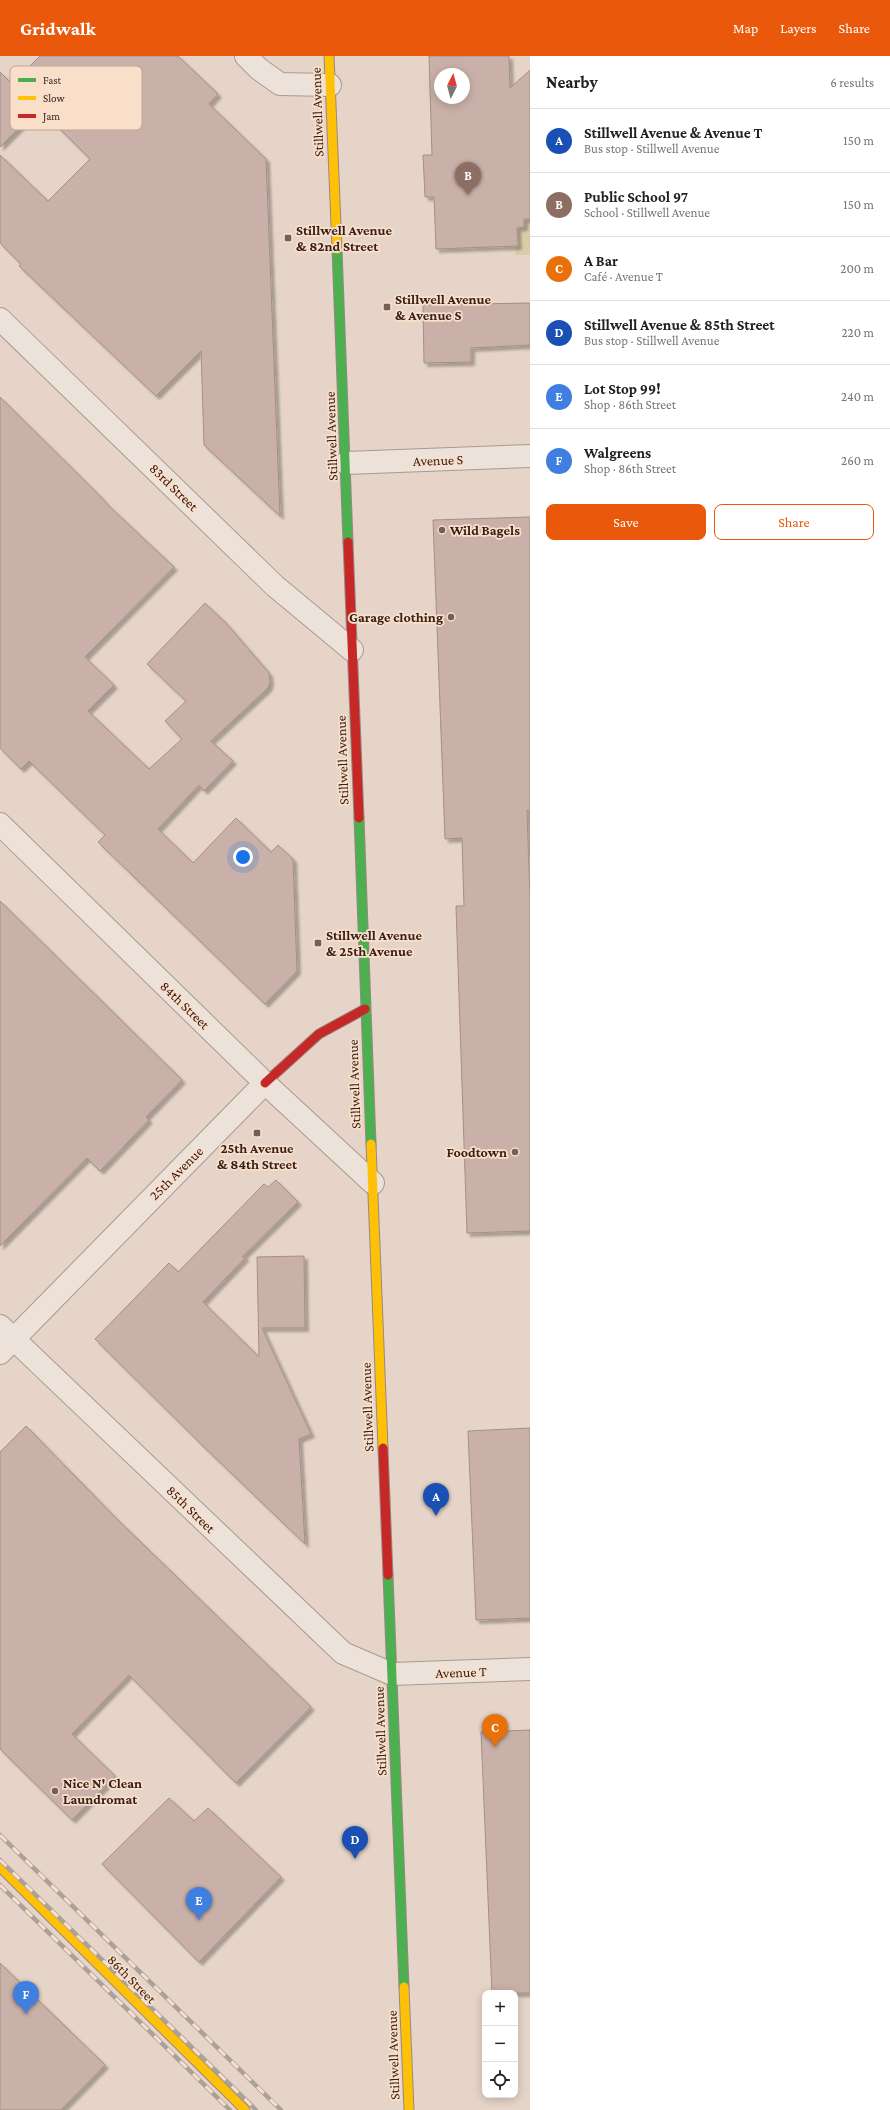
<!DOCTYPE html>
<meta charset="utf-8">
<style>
body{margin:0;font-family:"Crimson Pro",serif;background:#f6f6f6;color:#222}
.controls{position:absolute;right:12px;bottom:12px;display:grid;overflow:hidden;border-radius:8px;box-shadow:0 2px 10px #0003}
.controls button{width:36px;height:36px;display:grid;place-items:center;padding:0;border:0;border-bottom:1px solid #e0e0e0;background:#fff;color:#222;font:20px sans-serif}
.compass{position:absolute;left:434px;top:12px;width:36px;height:36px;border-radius:50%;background:#fff;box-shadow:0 2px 10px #0003;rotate:6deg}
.you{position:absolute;left:243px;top:801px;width:14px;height:14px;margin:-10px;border:3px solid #fff;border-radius:50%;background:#1a73e8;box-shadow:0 0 0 6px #1a73e833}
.badge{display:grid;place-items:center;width:26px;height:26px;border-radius:50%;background:#ea580c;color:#fff;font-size:13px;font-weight:700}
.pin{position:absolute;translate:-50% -33px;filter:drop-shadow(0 1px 2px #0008)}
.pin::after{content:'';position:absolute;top:21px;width:14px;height:12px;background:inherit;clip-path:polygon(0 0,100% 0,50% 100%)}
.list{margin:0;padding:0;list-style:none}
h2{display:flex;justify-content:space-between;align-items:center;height:52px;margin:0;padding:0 16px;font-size:17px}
h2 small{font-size:13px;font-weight:400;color:#767676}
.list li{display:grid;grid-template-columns:26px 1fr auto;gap:12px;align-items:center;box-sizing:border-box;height:64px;padding:0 16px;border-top:1px solid #e0e0e0}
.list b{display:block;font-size:15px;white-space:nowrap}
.list p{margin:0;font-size:13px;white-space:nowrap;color:#767676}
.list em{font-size:13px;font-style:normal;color:#767676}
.actions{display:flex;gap:8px;padding:12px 16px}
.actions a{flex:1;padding:9px 0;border:1px solid #ea580c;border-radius:8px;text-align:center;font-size:14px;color:#ea580c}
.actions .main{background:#ea580c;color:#fff}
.icon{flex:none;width:22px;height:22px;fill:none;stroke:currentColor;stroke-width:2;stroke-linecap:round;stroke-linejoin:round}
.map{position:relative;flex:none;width:530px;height:2054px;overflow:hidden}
header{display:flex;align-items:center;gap:24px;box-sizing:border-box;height:56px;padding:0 20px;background:#ea580c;color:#fff}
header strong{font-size:19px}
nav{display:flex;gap:22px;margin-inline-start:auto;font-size:14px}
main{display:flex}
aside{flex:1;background:#fff}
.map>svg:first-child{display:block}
.green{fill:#d9cca8}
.building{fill:#c9b0a8;stroke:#a58f87;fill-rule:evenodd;filter:url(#shadow)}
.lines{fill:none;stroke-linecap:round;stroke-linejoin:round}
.street-casing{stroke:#a99a91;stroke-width:24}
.fast-casing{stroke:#998981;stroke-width:11}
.slow-casing{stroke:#998981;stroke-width:11}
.jam-casing{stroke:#998981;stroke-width:11}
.street{stroke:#ece2da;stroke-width:22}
.fast{stroke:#4caf50;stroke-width:9}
.slow{stroke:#ffc107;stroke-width:9}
.jam{stroke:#c62828;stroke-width:9}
.rail-casing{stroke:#aba19b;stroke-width:4.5}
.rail{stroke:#f9dfca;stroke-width:3;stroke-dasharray:9;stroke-linecap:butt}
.poi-dot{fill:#755f56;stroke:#f9dfca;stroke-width:1.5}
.labels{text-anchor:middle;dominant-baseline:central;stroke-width:3.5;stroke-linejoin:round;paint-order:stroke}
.street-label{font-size:14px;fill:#382019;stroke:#f9dfca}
.poi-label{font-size:14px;font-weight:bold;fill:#382019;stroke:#f9dfca;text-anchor:start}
.key{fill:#f9dfca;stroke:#bfa695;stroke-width:1}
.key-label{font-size:11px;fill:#382019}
</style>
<header>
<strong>Gridwalk</strong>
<nav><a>Map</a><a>Layers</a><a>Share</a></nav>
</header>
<main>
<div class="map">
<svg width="530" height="2054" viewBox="0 0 530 2054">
<defs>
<filter id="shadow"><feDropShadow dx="3.5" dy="3.5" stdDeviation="1" flood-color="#0004"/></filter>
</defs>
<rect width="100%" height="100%" fill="#e5d4c7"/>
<path class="green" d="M 530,150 L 530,199 L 515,199 L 517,172 Z"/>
<g class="building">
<path d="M 40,0 L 178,0 L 218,38 L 209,48 L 266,103 L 280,460 L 204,389 L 201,295 L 156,340 L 19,210 L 21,208 L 0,187 L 0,99 L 48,145 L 90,103 L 39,52 L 0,91 L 0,16 L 12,28 Z"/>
<path d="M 429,0 L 509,0 L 510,32 L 530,14 L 530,163 L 524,163 L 524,171 L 517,172 L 518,190 L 436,193 L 434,141 L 425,141 L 423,99 L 432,99 ZM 440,18 L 464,18 L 464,42 L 440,42 Z"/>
<path d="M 530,247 L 530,289 L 471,292 L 471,306 L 424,307 L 423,249 Z"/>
<path d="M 0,341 L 98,438 L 109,450 L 174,511 L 85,601 L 114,629 L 88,655 L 149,713 L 182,683 L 165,665 L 186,645 L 147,608 L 205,547 L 226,567 L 269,617 L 270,626 L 268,632 L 211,685 L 233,705 L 204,735 L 199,729 L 158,773 L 193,807 L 236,762 L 271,796 L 278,789 L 293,803 L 297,915 L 265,948 L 98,786 L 105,779 L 29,705 L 21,713 L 0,692 Z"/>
<path d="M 530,461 L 530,754 L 527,754 L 530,843 L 530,1175 L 467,1177 L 456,850 L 464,850 L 462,782 L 445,783 L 433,464 Z"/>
<path d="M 0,845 L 182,1024 L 146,1061 L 149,1064 L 100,1115 L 87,1102 L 0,1190 Z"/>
<path d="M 276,1124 L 298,1146 L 242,1201 L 246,1201 L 203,1246 L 259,1301 L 257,1201 L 304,1200 L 305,1272 L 262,1272 L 311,1378 L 299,1383 L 305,1488 L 204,1391 L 95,1283 L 169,1207 L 178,1216 L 264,1128 L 268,1131 Z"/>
<path d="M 26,1370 L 117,1463 L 311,1651 L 236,1727 L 129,1619 L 72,1678 L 115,1720 L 72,1764 L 0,1693 L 0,1396 Z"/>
<path d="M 530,1372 L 530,1562 L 476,1564 L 468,1375 Z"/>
<path d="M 530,1674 L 530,1937 L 492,1937 L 481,1676 Z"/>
<path d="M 169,1742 L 194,1765 L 208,1752 L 281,1821 L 199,1906 L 102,1808 Z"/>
<path d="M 0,1907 L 105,2009 L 61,2054 L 0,2054 Z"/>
</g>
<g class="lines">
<g class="street-casing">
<g id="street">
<path d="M 246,0 L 259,13 L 280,28 L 330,29"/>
<path d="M 0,263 L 275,530 L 352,594"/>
<path d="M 346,407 L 530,400"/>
<path d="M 0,768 L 265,1027 L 373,1127"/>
<path d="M 0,1270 L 343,1597 L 392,1618 L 530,1613"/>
<path d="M 0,1297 L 265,1027"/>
</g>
</g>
<g class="fast-casing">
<g id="fast">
<path d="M 337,193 L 348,486"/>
<path d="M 359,762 L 371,1088"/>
<path d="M 388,1519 L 404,1931"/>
</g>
</g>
<g class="slow-casing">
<g id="slow">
<path d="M 329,0 L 337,193"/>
<path d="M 371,1088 L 383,1392"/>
<path d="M 0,1811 L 245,2054"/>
<path d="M 404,1931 L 409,2054"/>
</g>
</g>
<g class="jam-casing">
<g id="jam">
<path d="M 348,486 L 359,762"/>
<path d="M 265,1027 L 319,978 L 365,953"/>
<path d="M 383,1392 L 388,1519"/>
</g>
</g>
<use href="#street" class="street"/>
<use href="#fast" class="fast"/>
<use href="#slow" class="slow"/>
<use href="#jam" class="jam"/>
<g class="rail-casing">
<g id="rail">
<path d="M 0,1779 L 281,2054"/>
<path d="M 0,1804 L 256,2054"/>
<path d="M 0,1829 L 230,2054"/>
</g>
</g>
<use href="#rail" class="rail"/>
</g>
<g class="poi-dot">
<rect x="284" y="178" width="8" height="8" rx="2"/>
<rect x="383" y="247" width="8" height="8" rx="2"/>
<circle cx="442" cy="474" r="4"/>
<circle cx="451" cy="561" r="4"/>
<rect x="314" y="883" width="8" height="8" rx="2"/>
<rect x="253" y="1073" width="8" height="8" rx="2"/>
<circle cx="515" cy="1096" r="4"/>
<circle cx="55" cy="1735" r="4"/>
</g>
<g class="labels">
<g class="street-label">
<text transform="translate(317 56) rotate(-92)">Stillwell Avenue</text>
<text transform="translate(331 380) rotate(-92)">Stillwell Avenue</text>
<text transform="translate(438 404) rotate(-2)">Avenue S</text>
<text transform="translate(174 431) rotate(44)">83rd Street</text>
<text transform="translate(342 704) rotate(-92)">Stillwell Avenue</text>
<text transform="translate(185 949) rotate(44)">84th Street</text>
<text transform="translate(354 1028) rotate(-92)">Stillwell Avenue</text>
<text transform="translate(176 1117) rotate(-45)">25th Avenue</text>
<text transform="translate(367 1351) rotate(-92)">Stillwell Avenue</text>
<text transform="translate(191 1453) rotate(44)">85th Street</text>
<text transform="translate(461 1616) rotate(-2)">Avenue T</text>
<text transform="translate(380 1675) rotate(-92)">Stillwell Avenue</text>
<text transform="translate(132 1923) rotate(45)">86th Street</text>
<text transform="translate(393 1999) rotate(-92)">Stillwell Avenue</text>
</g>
<g class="poi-label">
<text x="296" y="174">Stillwell Avenue<tspan x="296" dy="16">&amp; 82nd Street</tspan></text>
<text x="395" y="243">Stillwell Avenue<tspan x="395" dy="16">&amp; Avenue S</tspan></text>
<text x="450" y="474">Wild Bagels</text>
<text x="443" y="561" text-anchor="end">Garage clothing</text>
<text x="326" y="879">Stillwell Avenue<tspan x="326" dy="16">&amp; 25th Avenue</tspan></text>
<text x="257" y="1092" text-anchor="middle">25th Avenue<tspan x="257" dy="16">&amp; 84th Street</tspan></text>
<text x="507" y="1096" text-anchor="end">Foodtown</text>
<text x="63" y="1727">Nice N' Clean<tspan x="63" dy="16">Laundromat</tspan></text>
</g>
</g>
<rect x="10" y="10" width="132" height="64" rx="6" class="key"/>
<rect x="18" y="22" width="18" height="4" fill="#4caf50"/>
<rect x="18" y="40" width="18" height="4" fill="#ffc107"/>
<rect x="18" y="58" width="18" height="4" fill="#c62828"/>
<g class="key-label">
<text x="43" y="28">Fast</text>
<text x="43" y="46">Slow</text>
<text x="43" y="64">Jam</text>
</g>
</svg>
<div class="controls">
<button>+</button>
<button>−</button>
<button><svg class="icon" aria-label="locate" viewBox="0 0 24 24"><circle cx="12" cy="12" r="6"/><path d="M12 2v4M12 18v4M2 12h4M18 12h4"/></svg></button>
</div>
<svg class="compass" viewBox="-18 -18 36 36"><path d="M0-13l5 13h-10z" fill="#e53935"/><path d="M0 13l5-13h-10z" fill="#767676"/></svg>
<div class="you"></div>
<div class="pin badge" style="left:436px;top:1460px;background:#1a4fb4">A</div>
<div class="pin badge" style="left:468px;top:139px;background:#8d6e63">B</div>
<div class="pin badge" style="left:495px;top:1691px;background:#e8710a">C</div>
<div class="pin badge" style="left:355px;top:1803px;background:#1a4fb4">D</div>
<div class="pin badge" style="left:199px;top:1864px;background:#3f7fe0">E</div>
<div class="pin badge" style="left:26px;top:1958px;background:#3f7fe0">F</div>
</div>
<aside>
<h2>Nearby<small>6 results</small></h2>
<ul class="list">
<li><span class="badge" style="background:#1a4fb4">A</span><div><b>Stillwell Avenue &amp; Avenue T</b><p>Bus stop · Stillwell Avenue</p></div><em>150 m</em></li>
<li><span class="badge" style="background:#8d6e63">B</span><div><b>Public School 97</b><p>School · Stillwell Avenue</p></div><em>150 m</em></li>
<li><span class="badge" style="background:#e8710a">C</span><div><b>A Bar</b><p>Café · Avenue T</p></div><em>200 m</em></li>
<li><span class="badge" style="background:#1a4fb4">D</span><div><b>Stillwell Avenue &amp; 85th Street</b><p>Bus stop · Stillwell Avenue</p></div><em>220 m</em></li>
<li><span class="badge" style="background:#3f7fe0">E</span><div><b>Lot Stop 99!</b><p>Shop · 86th Street</p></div><em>240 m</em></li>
<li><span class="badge" style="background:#3f7fe0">F</span><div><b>Walgreens</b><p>Shop · 86th Street</p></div><em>260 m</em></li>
</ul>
<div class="actions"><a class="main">Save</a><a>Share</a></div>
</aside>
</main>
